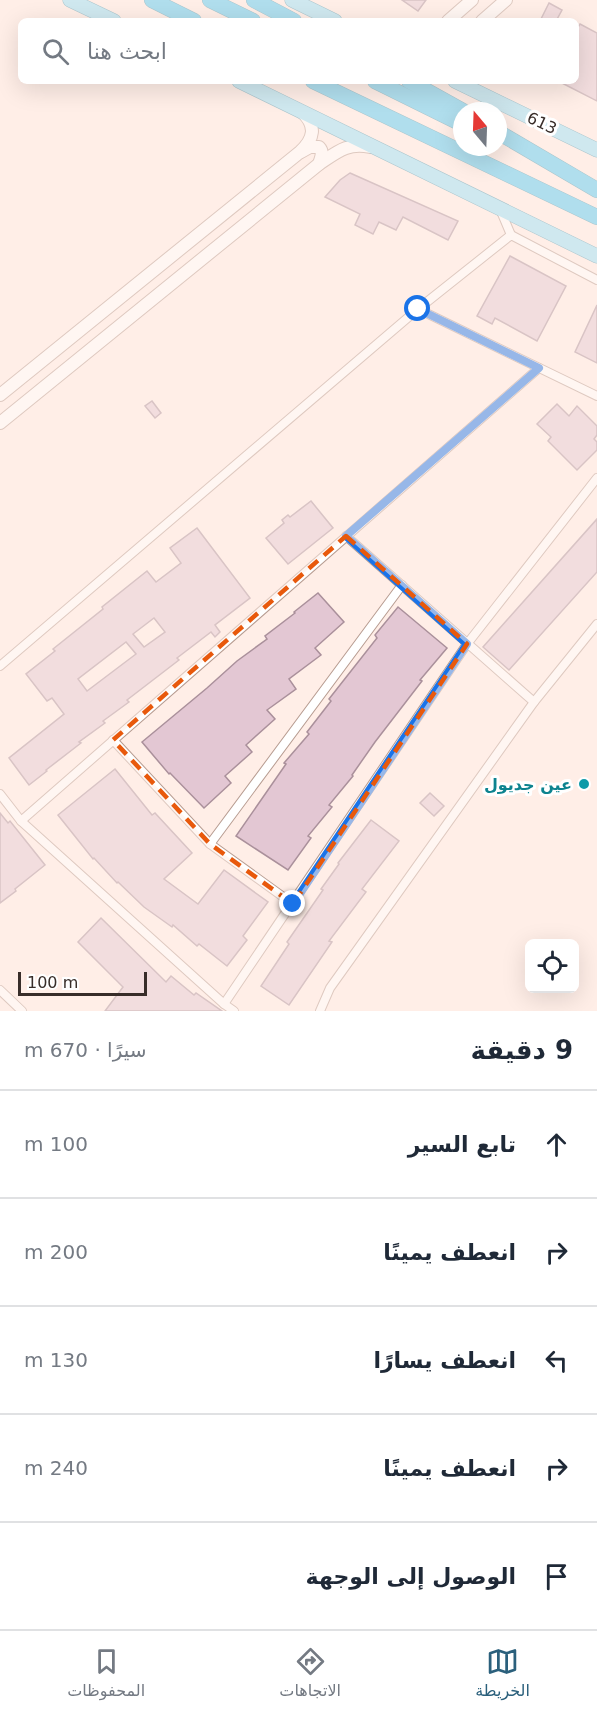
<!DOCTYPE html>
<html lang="ar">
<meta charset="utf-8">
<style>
body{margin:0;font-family:"DejaVu Sans","Noto Naskh Arabic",sans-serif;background:#f2f2f3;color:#1f2937;direction:rtl}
.controls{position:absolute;right:18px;bottom:18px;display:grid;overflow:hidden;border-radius:9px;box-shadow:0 6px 24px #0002}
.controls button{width:54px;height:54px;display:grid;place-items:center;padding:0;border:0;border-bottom:2px solid #e0e1e3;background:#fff;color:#1f2937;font:30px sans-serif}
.compass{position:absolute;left:453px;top:102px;width:54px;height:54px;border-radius:50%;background:#fff;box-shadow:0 6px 24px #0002;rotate:341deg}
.scale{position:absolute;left:18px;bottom:15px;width:129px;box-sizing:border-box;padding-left:6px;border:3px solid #382d29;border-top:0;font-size:16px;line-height:21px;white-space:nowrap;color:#382d29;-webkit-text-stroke:4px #fff;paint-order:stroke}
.stop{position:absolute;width:18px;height:18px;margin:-14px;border:4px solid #1a73e8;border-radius:50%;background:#fff}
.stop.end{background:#1a73e8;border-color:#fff;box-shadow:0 2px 6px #0008}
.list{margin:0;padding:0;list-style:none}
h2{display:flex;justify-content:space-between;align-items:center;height:78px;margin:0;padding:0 24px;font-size:26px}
h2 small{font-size:20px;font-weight:400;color:#747a83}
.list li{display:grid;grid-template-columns:39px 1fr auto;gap:18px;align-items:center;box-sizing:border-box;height:108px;padding:0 24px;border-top:2px solid #e0e1e3}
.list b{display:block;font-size:22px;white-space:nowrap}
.list em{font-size:20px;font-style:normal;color:#747a83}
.icon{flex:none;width:33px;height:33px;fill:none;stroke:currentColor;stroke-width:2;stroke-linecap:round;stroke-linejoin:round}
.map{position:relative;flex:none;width:597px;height:1011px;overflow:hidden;direction:ltr}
.search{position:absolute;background:#fff;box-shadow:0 6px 24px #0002;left:18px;right:18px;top:18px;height:66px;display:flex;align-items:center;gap:15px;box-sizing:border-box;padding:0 21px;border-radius:9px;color:#747a83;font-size:22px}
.sheet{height:618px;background:#fff}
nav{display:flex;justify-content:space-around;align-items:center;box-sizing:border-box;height:84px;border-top:2px solid #e0e1e3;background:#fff;font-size:16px;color:#747a83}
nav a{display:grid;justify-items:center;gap:3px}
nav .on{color:#2b607c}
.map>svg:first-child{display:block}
.building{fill:#e3c7d3;stroke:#aa909b;stroke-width:1.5;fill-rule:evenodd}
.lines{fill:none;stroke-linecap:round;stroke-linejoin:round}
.street-casing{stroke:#b79c91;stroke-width:10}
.secondary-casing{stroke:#b79c91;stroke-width:14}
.primary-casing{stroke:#4894ad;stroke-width:15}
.highway-casing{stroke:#4894ad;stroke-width:16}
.street{stroke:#fff;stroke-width:8}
.secondary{stroke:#fff;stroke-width:12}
.primary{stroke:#96e0f8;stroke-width:14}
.highway{stroke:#50cbf4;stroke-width:15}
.route{stroke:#1a73e8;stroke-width:8}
.marked{fill:none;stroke:#e8590c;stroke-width:4.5;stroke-dasharray:12 8;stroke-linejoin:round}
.culture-dot{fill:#0f9aa8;stroke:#fff;stroke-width:2}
.labels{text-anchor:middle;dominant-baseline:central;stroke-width:6;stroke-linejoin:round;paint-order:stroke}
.street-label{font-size:16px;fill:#382d29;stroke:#fff}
.culture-label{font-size:16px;font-weight:bold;fill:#0d838f;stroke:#fff;text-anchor:end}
</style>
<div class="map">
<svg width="597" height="1011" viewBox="0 0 597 1011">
<rect width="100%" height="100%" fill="#ffeee7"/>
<g class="building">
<path d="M 402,0 L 426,0 L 418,11 Z"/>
<path d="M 549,3 L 562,10 L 556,21 L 540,21 Z"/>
<path d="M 580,24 L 597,33 L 597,101 L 558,81 L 576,81 L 576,31 Z"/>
<path d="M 350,173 L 458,221 L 448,240 L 403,217 L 396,230 L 379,222 L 373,234 L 355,225 L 360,214 L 325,197 L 340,180 Z"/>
<path d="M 510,256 L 566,286 L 537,341 L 495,318 L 492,324 L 477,316 Z"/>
<path d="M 597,305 L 597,363 L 575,352 Z"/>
<path d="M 152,401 L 161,413 L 155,418 L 145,406 Z"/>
<path d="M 557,404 L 569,416 L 577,406 L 597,426 L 597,435 L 594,439 L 597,442 L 597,450 L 577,470 L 548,441 L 551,437 L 537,424 Z"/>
<path d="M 311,501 L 333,528 L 288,564 L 266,538 L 284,523 L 282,520 L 288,515 L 290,517 Z"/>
<path d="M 597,519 L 597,572 L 509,670 L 483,647 Z"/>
<path d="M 197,528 L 250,598 L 215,625 L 220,632 L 215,637 L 211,632 L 177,658 L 179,660 L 127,700 L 129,702 L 103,721 L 105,723 L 79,742 L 81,743 L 46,770 L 47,771 L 29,785 L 9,758 L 64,714 L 52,698 L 47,701 L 26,674 L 55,651 L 53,649 L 103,609 L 102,607 L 147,571 L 156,582 L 181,563 L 170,548 ZM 154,618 L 165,632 L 144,647 L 133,634 ZM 126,642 L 136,654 L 87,691 L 78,679 Z"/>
<path d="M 318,593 L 344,622 L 315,648 L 321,655 L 289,679 L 296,689 L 267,710 L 275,719 L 246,745 L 252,752 L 225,776 L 231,783 L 204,808 L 170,773 L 169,774 L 142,742 L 207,688 L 237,661 L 267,639 L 265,636 L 295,613 L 294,612 Z"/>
<path d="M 398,607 L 447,648 L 420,680 L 422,681 L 375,742 L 352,775 L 353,776 L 329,805 L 332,807 L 308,836 L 311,838 L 288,870 L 236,836 L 286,764 L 284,763 L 309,734 L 307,732 L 331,701 L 329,699 L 377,638 L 375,635 Z"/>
<path d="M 115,769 L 152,815 L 155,813 L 192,853 L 164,879 L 198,904 L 224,870 L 268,902 L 243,936 L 247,940 L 227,966 L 199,944 L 197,946 L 173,925 L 172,927 L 144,907 L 118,882 L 117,883 L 94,858 L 93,859 L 58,815 Z"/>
<path d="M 430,793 L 444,806 L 434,816 L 420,803 Z"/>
<path d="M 0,813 L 8,823 L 10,821 L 45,865 L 15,889 L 16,891 L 0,903 Z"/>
<path d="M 371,820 L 399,841 L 362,889 L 366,892 L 329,941 L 332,942 L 289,1005 L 261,986 L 289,944 L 287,942 L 323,890 L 321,889 L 339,864 L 338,863 Z"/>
<path d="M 101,918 L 166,982 L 171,976 L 194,995 L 196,993 L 222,1011 L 105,1011 L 123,987 L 78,942 Z"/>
</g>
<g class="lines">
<g class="street-casing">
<g id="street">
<path d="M 500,209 L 511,235"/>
<path d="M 418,309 L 597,396"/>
<path d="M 346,536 L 534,702"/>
<path d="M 0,666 L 418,309 L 511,235 L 597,280"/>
<path d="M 113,740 L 210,844 L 293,904"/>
<path d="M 0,794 L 21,821 L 224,1004 L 234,1011"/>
<path d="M 21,821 L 539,368"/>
<path d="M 210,844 L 402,585"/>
<path d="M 0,990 L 22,1011"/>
<path d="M 224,1004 L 467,644 L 597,478"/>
<path d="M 320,1011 L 330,988 L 534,702 L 597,624"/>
</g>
</g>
<g class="secondary-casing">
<g id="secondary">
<path d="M 448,21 L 472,0"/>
<path d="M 482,21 L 506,0"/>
<path d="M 301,152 L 310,147 L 319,147 C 324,152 321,158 319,164"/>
<path d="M 0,395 L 300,152 C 314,139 317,126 302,112"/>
<path d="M 0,423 L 319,164 C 337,152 348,142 370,147"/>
</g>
</g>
<g class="primary-casing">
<g id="primary">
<path d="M 70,0 L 114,21"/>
<path d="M 292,0 L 335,21"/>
<path d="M 239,81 L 597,256"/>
<path d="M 455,81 L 597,150"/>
</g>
</g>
<g class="highway-casing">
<g id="highway">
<path d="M 152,0 L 194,21"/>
<path d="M 210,0 L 253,21"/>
<path d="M 254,0 L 294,21"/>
<path d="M 313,81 L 597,217"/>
<path d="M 375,81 L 462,124"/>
<path d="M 409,81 L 463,111"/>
<path d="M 498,132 L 597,190"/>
</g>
</g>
<use href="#street" class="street"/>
<use href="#secondary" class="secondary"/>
<use href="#primary" class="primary"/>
<use href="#highway" class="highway"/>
</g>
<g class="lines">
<path class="route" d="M 293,904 L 467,644 L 346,536 L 539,368 L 418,309"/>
</g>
<path d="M0 0H597V1011H0ZM 346,536 L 467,644 L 293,904 L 210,844 L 113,740 Z" fill="#ffeee7" fill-opacity=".55" fill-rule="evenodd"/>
<path class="marked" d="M 346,536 L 467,644 L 293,904 L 210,844 L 113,740 Z"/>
<circle class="culture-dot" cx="584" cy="784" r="6"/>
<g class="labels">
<g class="street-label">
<text transform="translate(542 123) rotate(25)">613</text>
</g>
<g class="culture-label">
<text x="572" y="784">عين جديول</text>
</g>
</g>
</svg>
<div class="controls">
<button><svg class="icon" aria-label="locate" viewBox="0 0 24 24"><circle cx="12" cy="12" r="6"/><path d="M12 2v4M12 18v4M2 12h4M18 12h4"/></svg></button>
</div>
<svg class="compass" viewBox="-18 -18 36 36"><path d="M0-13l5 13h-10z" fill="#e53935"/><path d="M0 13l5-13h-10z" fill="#747a83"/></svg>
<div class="scale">100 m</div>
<div class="stop" style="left:418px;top:309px"></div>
<div class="stop end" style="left:293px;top:904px"></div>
<div class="search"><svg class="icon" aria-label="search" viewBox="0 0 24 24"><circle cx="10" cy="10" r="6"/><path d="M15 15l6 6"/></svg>ابحث هنا</div>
</div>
<section class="sheet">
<h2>9 دقيقة<small>سيرًا · 670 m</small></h2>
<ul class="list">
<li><svg class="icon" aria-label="ahead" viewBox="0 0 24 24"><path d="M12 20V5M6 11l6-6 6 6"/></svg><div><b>تابع السير</b></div><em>100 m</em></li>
<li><svg class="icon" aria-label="right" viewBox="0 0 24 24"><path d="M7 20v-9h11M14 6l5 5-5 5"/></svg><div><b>انعطف يمينًا</b></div><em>200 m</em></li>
<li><svg class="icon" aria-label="left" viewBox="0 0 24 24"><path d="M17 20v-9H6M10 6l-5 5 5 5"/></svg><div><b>انعطف يسارًا</b></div><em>130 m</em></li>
<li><svg class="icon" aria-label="right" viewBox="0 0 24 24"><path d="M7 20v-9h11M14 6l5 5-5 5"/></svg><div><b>انعطف يمينًا</b></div><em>240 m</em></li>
<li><svg class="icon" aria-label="arrive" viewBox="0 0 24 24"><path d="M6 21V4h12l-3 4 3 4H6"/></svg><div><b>الوصول إلى الوجهة</b></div></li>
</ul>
</section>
<nav>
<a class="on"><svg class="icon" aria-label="map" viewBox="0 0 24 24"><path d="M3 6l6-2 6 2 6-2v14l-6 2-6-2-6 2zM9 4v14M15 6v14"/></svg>الخريطة</a>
<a><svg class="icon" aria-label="directions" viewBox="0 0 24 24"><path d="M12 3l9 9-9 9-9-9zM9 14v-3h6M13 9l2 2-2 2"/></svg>الاتجاهات</a>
<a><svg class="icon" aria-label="saved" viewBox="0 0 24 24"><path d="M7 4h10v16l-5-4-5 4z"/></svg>المحفوظات</a>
</nav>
